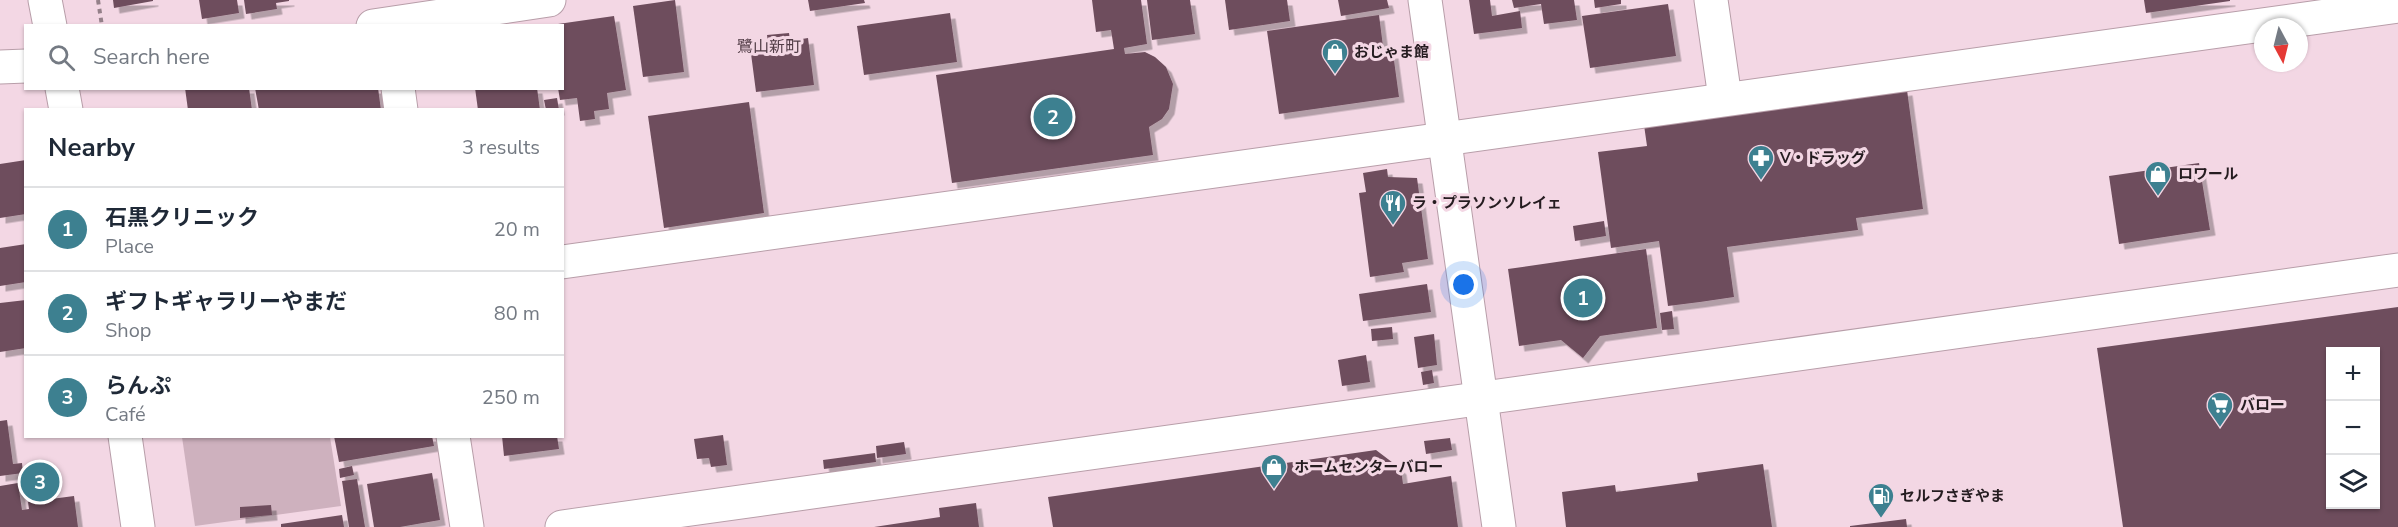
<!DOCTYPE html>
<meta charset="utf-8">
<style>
body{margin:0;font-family:"Nunito Sans","Noto Sans JP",sans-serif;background:#f6f6f7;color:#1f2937}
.controls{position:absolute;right:18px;bottom:18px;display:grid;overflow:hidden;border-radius:0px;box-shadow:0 2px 4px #0004}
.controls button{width:54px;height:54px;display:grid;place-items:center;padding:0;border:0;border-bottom:2px solid #e0e1e3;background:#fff;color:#1f2937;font:30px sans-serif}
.compass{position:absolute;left:2254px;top:18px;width:54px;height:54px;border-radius:50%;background:#fff;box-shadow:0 2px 4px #0004;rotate:173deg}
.you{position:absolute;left:1464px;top:285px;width:21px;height:21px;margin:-15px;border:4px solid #fff;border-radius:50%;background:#1a73e8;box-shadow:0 0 0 9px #1a73e833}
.badge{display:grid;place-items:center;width:39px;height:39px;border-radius:50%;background:#3d8090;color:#fff;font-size:20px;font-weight:700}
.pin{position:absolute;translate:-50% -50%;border:3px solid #fff;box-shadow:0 2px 6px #0006}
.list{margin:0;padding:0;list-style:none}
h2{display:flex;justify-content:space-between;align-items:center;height:78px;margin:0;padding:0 24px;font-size:26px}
h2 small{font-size:20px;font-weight:400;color:#747a83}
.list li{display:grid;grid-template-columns:39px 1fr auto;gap:18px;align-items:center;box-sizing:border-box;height:84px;padding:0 24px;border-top:2px solid #e0e1e3}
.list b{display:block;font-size:22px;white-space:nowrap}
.list p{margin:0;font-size:20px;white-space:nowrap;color:#747a83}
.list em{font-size:20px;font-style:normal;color:#747a83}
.icon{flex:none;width:33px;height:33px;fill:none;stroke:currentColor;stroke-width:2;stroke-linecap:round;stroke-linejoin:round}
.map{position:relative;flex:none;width:2398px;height:527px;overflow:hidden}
.search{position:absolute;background:#fff;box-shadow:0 2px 4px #0004;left:24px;top:24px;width:540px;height:66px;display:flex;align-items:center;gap:15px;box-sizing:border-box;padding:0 21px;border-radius:0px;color:#747a83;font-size:22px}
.panel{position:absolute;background:#fff;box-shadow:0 2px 4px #0004;left:24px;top:108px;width:540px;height:330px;border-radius:0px}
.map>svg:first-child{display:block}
.green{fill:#ceb1be}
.building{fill:#6e4e5d;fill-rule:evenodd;filter:url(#shadow)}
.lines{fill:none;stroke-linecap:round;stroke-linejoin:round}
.minor-casing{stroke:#b89ea9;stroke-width:35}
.tertiary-casing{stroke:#b89ea9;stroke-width:35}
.path{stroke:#948089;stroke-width:4;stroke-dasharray:4.5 4.5;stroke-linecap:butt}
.minor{stroke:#fff;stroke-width:33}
.tertiary{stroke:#fff;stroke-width:33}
.labels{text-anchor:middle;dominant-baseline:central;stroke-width:6;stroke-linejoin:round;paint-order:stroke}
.poi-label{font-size:15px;font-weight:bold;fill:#251c20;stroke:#f3d7e4;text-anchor:start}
.neighbourhood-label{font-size:16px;fill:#513c46;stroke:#f3d7e4}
</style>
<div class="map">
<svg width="2398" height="527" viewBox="0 0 2398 527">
<defs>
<filter id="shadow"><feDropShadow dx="5.5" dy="5.5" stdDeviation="0" flood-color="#0004"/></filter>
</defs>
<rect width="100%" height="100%" fill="#f3d7e4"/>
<path class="green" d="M 182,437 L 330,437 L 341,506 L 195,526 Z"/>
<g class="building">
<path d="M 113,0 L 153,0 L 153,1 L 114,8 Z"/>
<path d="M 199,0 L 237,0 L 239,13 L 202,19 Z"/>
<path d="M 244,0 L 289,0 L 289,1 L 276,3 L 277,9 L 246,14 Z"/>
<path d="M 675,0 L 684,72 L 643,77 L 633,6 Z"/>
<path d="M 808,0 L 864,0 L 865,3 L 810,11 Z"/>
<path d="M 1092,0 L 1141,0 L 1147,44 L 1124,48 L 1125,54 L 1145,52 L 1155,57 L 1166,67 L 1173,84 L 1169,109 L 1162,119 L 1149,127 L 1153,155 L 952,183 L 936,75 L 1114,49 L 1111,30 L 1096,32 Z"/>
<path d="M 1147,0 L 1190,0 L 1195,34 L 1152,40 Z"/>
<path d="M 1225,0 L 1287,0 L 1290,21 L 1229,30 Z"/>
<path d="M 1338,0 L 1387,0 L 1389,8 L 1341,16 Z"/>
<path d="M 1469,0 L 1490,0 L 1492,16 L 1520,11 L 1522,28 L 1474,34 Z"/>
<path d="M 1512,0 L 1574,0 L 1577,20 L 1544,24 L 1541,4 L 1514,8 Z"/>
<path d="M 1594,0 L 1621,0 L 1621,4 L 1595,8 Z"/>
<path d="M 2144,0 L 2230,0 L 2230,1 L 2146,13 Z"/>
<path d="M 1668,4 L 1676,56 L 1590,68 L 1582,16 Z"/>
<path d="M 950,13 L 957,62 L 864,75 L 857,26 Z"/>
<path d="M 1379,15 L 1384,54 L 1393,53 L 1399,97 L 1279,114 L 1267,31 Z"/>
<path d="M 614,16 L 626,90 L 607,93 L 609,109 L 594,111 L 595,119 L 580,121 L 577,98 L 560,100 L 558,88 L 562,88 L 562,26 L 558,24 Z"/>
<path d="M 789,33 L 790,41 L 808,38 L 814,85 L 756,92 L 750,46 L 768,43 L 767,35 Z"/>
<path d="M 185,88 L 249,88 L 252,110 L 188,110 Z"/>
<path d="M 255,88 L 378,88 L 381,110 L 259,110 Z"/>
<path d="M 475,88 L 537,88 L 540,110 L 478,110 Z"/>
<path d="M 1907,90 L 1923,209 L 1856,218 L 1858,230 L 1727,247 L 1734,297 L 1700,302 L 1668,306 L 1659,241 L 1611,248 L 1598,152 L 1647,146 L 1644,125 Z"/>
<path d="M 557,98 L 559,110 L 546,110 L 544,100 Z"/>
<path d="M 749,102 L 764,213 L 664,228 L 648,116 Z"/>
<path d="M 26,160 L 26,214 L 0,218 L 0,164 Z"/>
<path d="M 2199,163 L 2210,230 L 2119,244 L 2109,176 Z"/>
<path d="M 1387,169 L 1388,177 L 1417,178 L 1428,259 L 1402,263 L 1404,272 L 1370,277 L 1359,193 L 1366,192 L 1363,173 Z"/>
<path d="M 1604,221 L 1606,236 L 1575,241 L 1573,226 Z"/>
<path d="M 26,244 L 26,282 L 0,286 L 0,248 Z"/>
<path d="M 1646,249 L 1657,328 L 1600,336 L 1583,358 L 1561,340 L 1519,346 L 1508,269 Z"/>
<path d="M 1427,284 L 1431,312 L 1363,321 L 1359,294 Z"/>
<path d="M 26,300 L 26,348 L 0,352 L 0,303 Z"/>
<path d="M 2398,307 L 2398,527 L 2123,527 L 2097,348 ZM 2330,352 L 2376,352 L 2376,504 L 2330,504 Z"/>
<path d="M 1672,311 L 1674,329 L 1662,330 L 1660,313 Z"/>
<path d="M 1392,327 L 1393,339 L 1372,341 L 1371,329 Z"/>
<path d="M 1434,334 L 1437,365 L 1418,368 L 1414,337 Z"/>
<path d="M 1366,355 L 1370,382 L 1342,386 L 1338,360 Z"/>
<path d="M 1432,370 L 1434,383 L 1423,385 L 1421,372 Z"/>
<path d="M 7,420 L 13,464 L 22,463 L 23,473 L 0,476 L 0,421 Z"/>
<path d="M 723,435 L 727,465 L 711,467 L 709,458 L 697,459 L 694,439 Z"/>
<path d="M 334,436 L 432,436 L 434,446 L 339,462 Z"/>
<path d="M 502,436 L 557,436 L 559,449 L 504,456 Z"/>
<path d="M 1450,438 L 1452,450 L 1426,454 L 1424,441 Z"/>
<path d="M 904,442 L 906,454 L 877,458 L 876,446 Z"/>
<path d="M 1376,450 L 1401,469 L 1403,484 L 1451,476 L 1458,527 L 1053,527 L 1048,497 Z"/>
<path d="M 875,453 L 876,462 L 824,469 L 823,460 Z"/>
<path d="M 1763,464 L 1772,527 L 1566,527 L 1562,492 L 1615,485 L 1616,492 L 1698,481 L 1697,473 Z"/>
<path d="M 352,466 L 354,475 L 340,478 L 339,469 Z"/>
<path d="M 432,473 L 440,520 L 400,527 L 374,527 L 367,484 Z"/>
<path d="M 357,479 L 365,527 L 349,527 L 342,481 Z"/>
<path d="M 18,483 L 22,510 L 29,509 L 28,502 L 74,496 L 78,527 L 0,527 L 0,486 Z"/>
<path d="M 976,503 L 979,527 L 874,527 L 940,517 L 939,508 Z"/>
<path d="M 271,505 L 272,515 L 240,518 L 240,507 Z"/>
<path d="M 342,515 L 344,527 L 281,527 L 281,524 Z"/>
<path d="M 1906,519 L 1907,527 L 1850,527 L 1850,526 Z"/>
</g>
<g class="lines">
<g class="minor-casing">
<g id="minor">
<path d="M 1711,0 L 1725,98"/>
<path d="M 373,26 L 549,0"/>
<path d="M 0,67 L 26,66"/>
<path d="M 398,88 L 401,110"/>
<path d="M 562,262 L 2398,6"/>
<path d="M 453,436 L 467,527"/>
<path d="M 562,527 L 2398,270"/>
</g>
</g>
<g class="tertiary-casing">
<g id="tertiary">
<path d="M 45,0 L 50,26"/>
<path d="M 1425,0 L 1499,527"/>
<path d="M 62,88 L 66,110"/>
<path d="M 125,436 L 138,527"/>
</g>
</g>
<path class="path" d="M 98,0 L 102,26"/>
<use href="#minor" class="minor"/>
<use href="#tertiary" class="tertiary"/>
</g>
<defs>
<g id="shop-pin" transform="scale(1.35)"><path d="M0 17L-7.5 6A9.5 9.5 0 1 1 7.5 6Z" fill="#3d8090" stroke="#f3d7e4"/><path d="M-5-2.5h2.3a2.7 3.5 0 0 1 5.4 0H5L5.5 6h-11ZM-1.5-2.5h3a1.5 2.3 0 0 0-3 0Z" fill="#fff"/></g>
<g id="pharmacy-pin" transform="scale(1.35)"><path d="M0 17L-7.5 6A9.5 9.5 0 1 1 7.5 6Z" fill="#3d8090" stroke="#f3d7e4"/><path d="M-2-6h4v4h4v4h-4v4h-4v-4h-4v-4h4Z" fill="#fff"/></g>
<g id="restaurant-pin" transform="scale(1.35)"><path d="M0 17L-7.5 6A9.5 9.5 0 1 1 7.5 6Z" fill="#3d8090" stroke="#f3d7e4"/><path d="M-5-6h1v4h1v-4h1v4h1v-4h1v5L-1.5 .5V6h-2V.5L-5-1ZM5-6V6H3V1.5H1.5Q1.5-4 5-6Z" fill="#fff"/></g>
<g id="supermarket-pin" transform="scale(1.35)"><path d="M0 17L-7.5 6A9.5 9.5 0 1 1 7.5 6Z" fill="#3d8090" stroke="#f3d7e4"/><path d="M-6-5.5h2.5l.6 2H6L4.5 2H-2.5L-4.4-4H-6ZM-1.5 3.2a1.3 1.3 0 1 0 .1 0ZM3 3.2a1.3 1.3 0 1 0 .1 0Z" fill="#fff"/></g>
<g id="fuel-pin" transform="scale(1.35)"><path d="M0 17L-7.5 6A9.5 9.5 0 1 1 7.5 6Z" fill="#3d8090" stroke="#f3d7e4"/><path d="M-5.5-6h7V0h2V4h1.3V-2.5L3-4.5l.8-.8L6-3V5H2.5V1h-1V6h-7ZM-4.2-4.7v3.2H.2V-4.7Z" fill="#fff"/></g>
</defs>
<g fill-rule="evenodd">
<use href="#shop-pin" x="1335" y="52"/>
<use href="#pharmacy-pin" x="1761" y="158"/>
<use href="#shop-pin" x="2158" y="174"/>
<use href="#restaurant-pin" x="1393" y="203"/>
<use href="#supermarket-pin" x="2220" y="405"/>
<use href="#shop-pin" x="1274" y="467"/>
<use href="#fuel-pin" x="1881" y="496"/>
</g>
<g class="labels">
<g class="poi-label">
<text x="1354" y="52">おじゃま館</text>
<text x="1780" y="158">V・ドラッグ</text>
<text x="2178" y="174">ロワール</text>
<text x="1412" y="203">ラ・プラソンソレイェ</text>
<text x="2240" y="405">バロー</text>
<text x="1294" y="467">ホームセンターバロー</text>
<text x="1900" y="496">セルフさぎやま</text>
</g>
<g class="neighbourhood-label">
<text x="769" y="47">鷺山新町</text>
</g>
</g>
</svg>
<div class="controls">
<button>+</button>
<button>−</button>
<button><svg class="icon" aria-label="layers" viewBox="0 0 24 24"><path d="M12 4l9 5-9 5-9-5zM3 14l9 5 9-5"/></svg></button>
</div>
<svg class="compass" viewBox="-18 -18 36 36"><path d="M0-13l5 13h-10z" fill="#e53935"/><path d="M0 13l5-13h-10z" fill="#747a83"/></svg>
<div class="you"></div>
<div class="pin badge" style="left:1583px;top:298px">1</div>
<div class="pin badge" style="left:1053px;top:117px">2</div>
<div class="pin badge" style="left:40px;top:482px">3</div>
<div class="search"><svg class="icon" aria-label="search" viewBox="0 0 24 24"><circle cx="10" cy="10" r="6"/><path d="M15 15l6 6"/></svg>Search here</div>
<section class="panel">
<h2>Nearby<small>3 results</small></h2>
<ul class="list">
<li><span class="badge">1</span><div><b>石黒クリニック</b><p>Place</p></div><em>20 m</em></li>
<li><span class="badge">2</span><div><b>ギフトギャラリーやまだ</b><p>Shop</p></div><em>80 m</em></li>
<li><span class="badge">3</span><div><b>らんぷ</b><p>Café</p></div><em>250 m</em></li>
</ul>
</section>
</div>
